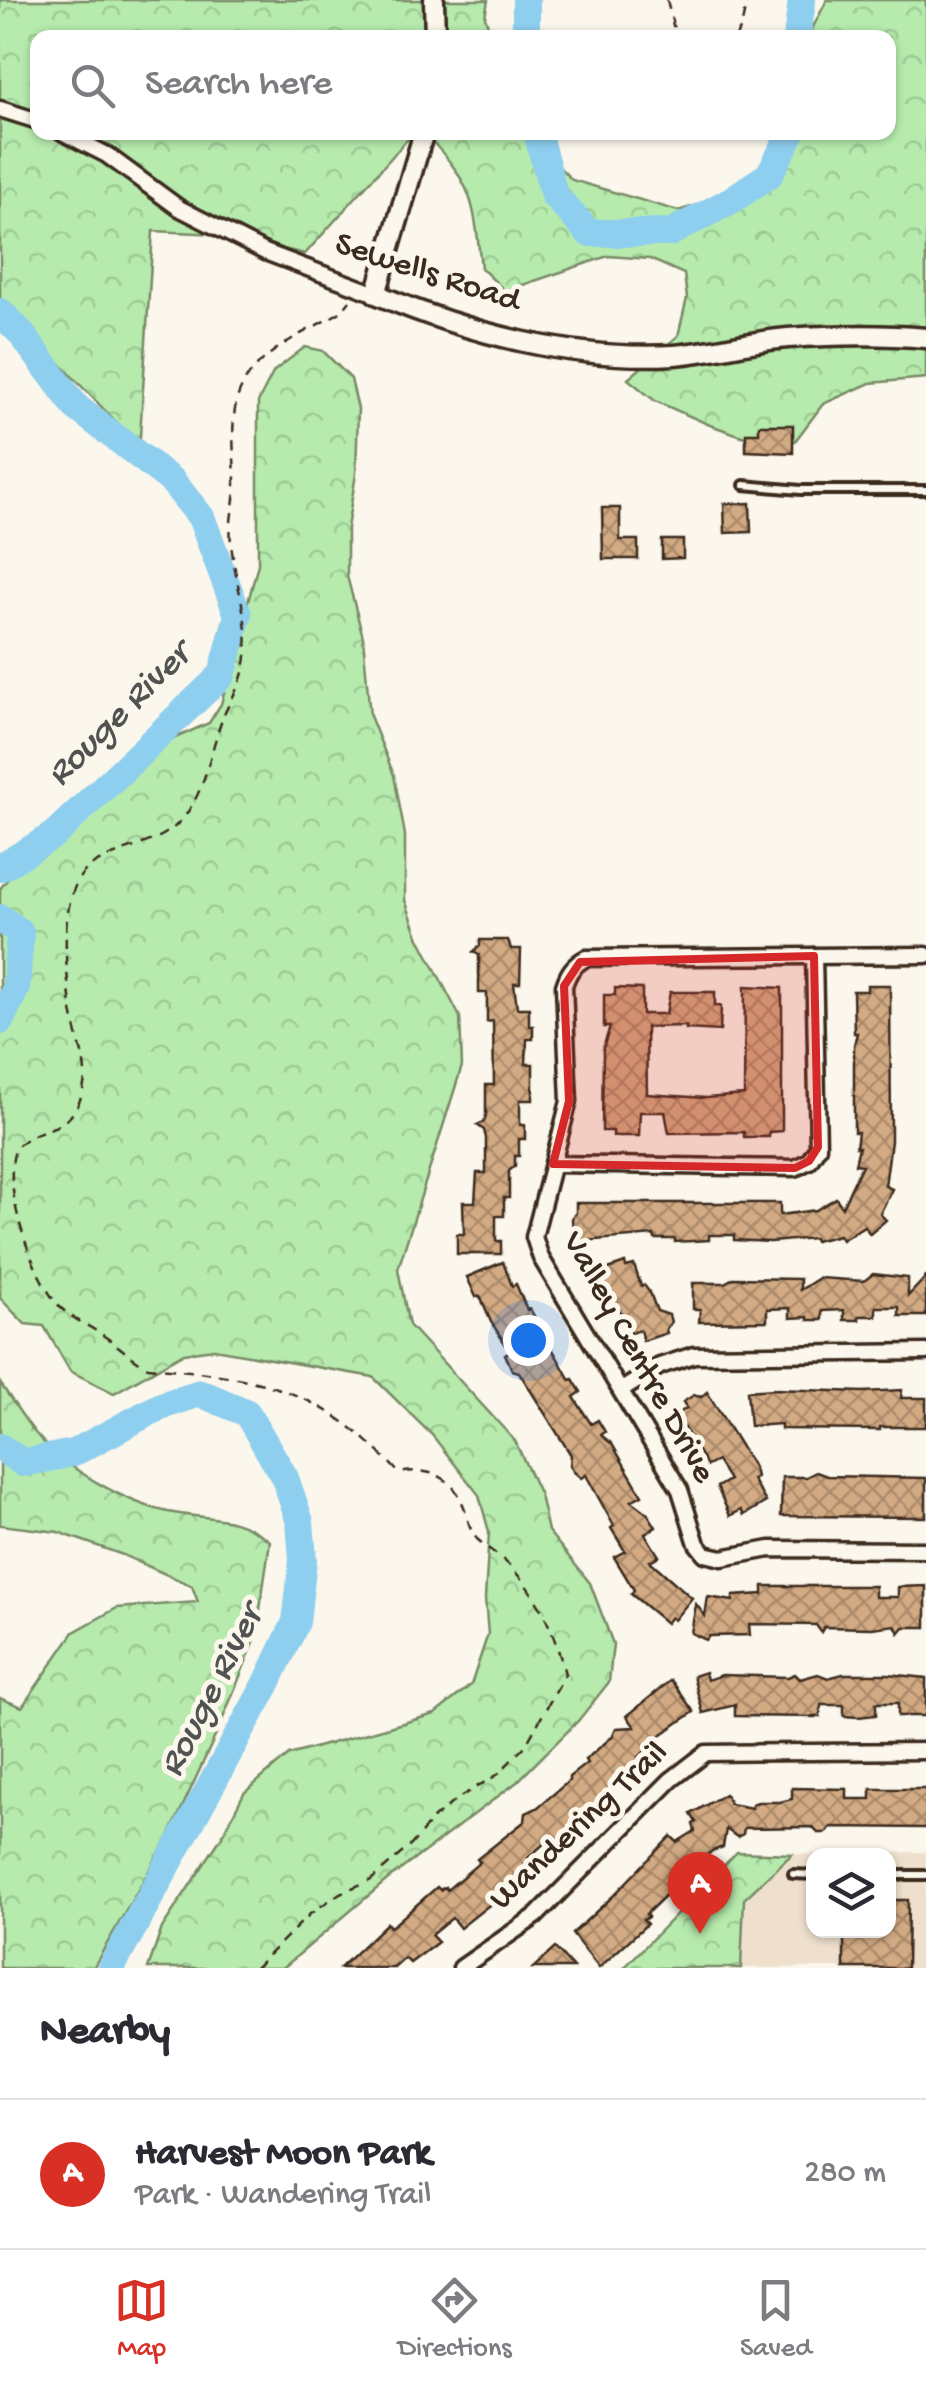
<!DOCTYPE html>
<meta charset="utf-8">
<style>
body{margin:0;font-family:"Gochi Hand",sans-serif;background:#f7f7f7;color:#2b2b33}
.controls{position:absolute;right:30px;bottom:30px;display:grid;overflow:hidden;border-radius:20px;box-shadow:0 2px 8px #0004}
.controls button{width:90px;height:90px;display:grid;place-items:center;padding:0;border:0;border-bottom:2px solid #e1e1e2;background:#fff;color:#2b2b33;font:50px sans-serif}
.you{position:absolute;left:528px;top:1340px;width:35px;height:35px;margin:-25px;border:8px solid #fff;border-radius:50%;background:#1a73e8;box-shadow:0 0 0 15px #1a73e833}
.badge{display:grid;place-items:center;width:65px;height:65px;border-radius:50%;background:#d93025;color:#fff;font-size:32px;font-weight:700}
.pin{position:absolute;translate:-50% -82px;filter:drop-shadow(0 2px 5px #0008)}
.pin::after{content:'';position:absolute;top:52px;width:35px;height:30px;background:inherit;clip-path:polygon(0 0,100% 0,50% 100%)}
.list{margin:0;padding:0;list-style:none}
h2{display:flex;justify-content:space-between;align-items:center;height:130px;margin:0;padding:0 40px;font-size:42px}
h2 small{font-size:32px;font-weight:400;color:#7c7c81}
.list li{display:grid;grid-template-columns:65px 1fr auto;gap:30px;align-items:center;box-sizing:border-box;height:150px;padding:0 40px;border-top:2px solid #e1e1e2}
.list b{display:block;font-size:38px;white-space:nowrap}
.list p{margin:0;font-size:32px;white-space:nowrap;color:#7c7c81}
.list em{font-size:32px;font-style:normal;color:#7c7c81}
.icon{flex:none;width:55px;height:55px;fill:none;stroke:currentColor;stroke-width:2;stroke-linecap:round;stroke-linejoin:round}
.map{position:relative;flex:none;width:926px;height:1968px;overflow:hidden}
.search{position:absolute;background:#fff;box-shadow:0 2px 8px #0004;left:30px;right:30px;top:30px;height:110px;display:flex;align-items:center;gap:25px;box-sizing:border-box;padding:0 35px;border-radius:20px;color:#7c7c81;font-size:38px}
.sheet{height:280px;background:#fff}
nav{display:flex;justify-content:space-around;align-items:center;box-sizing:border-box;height:140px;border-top:2px solid #e1e1e2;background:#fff;font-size:28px;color:#7c7c81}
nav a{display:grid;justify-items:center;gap:5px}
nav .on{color:#d93025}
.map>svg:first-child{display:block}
.built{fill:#efe0cd;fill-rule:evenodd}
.forest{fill:url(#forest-crowns);stroke:#788a66;stroke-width:2.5}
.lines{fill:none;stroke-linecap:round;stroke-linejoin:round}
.river{stroke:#8eceef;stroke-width:28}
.building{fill:url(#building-cross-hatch);stroke:#3b2a1e;stroke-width:2.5}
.service-casing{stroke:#3b2a1e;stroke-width:14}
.minor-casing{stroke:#3b2a1e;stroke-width:21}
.tertiary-casing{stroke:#3b2a1e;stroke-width:25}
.path{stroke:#3b2a1e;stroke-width:2.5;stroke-dasharray:10 8;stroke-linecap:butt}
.service{stroke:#fbf7ec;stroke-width:6}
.minor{stroke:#fbf7ec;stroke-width:14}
.tertiary{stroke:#fbf7ec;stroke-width:18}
.marked{fill:#d62828;fill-opacity:0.2;stroke:#d62828;stroke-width:8;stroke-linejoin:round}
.labels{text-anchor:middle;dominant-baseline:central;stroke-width:10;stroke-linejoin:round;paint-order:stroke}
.street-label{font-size:35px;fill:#3b2a1e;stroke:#fbf7ec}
.water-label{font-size:38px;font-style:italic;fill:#505352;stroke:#fbf7ec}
</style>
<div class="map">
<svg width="926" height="1968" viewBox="0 0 926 1968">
<defs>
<pattern id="forest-crowns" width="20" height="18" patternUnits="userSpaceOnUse" patternTransform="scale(2.5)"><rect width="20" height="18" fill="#b6ebad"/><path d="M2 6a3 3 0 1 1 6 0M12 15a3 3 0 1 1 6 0" fill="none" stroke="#9dca94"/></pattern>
<pattern id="building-cross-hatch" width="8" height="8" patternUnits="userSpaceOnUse" patternTransform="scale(2.5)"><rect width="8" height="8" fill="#d2aa84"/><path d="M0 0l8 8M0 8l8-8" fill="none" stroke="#ac8b6b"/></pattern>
</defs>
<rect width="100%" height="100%" fill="#fbf7ec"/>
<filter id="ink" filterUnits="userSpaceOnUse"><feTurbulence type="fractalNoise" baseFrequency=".01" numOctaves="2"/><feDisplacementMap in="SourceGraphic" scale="20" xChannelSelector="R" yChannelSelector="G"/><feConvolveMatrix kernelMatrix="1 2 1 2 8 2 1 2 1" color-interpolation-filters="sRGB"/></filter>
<g filter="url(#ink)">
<path class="built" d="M 926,1852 L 926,1968 L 741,1968 L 744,1899 L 792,1854 ZM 814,1856 L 888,1856 L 888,1930 L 814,1930 Z"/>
<g class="forest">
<path d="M 0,0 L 488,0 L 485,17 L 492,37 L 38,38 L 38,132 L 413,133 L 305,254 L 220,234 L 153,231 L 139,452 L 124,430 L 0,302 Z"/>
<path d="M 827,0 L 926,0 L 926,378 L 870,383 L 823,404 L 795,441 L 771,446 L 710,425 L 655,401 L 628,379 L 678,336 L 687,298 L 684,274 L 650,259 L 608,256 L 505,291 L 481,268 C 474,200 473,183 424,133 L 526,133 L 572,180 L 678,211 L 752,188 L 777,173 L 784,162 L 788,133 L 888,132 L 888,38 L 808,37 Z"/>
<path d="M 305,347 L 323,351 L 351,379 L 358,409 L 356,474 L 347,528 L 347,576 L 363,637 L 370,716 L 394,775 L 405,835 L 405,900 L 418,936 L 460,1017 L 462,1066 L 398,1269 L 409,1325 L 515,1441 L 540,1495 L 548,1531 L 590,1583 L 613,1644 L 609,1682 L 578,1721 L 517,1782 L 387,1880 L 283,1968 L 148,1968 L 162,1928 L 221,1838 L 244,1793 L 289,1755 L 435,1714 L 471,1685 L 488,1634 L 485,1599 L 489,1532 L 479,1495 L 432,1435 L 373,1377 L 214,1349 L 184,1353 L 114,1393 L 70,1371 L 44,1326 L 25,1324 L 0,1298 L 0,889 L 12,873 L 93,809 L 155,747 L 209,723 L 221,704 L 258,564 L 258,402 L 274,371 Z"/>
<path d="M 0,1383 C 12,1400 23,1418 36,1434 C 66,1469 124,1502 168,1512 C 211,1521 232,1512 270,1541 L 256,1637 L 219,1728 L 169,1836 L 93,1968 L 0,1968 L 0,1698 L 22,1707 L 74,1632 L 117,1608 L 198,1602 L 192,1586 L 123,1555 L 58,1532 L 0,1525 Z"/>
<path d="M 737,1852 L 792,1854 L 744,1899 L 741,1968 L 624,1968 Z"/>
</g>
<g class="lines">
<g class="river">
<path d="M 526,38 L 526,0"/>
<path d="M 797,38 L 802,0"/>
<path d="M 537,132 L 554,195 L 589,233 L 670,233 L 730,201 L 769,175 L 792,132"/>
<path d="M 0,312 L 20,332 L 76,407 L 172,481 L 201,517 L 238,615 L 222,675 L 54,835 L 0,868"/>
<path d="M 0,918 L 20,932 L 16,988 L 0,1021"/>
<path d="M 0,1447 L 23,1463 L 73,1453 L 161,1406 L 200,1393 L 247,1413 L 285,1478 L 300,1522 L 303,1560 L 296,1622 L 266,1685 L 111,1968"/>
</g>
</g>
<g class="building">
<path d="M 759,425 L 793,425 L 793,453 L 746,451 L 746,433 L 759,433 Z"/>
<path d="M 750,503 L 751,532 L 725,533 L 724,504 Z"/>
<path d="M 602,508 L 620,508 L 620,540 L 638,540 L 638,559 L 603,559 Z"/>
<path d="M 662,540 L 683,540 L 683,558 L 662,559 Z"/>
<path d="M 480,940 L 508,940 L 511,949 L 521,949 L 520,983 L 514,983 L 517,1008 L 529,1008 L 529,1026 L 533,1026 L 533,1039 L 527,1039 L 526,1064 L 533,1064 L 533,1100 L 520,1100 L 520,1125 L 525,1125 L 525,1139 L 519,1139 L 519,1156 L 515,1156 L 515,1166 L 509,1171 L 509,1198 L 504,1198 L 504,1216 L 496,1216 L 496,1241 L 501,1241 L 501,1254 L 457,1254 L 457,1234 L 464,1234 L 463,1202 L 475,1202 L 477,1173 L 486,1173 L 486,1138 L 484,1130 L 477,1125 L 484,1122 L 486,1115 L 486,1085 L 494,1085 L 493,1021 L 487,1022 L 487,993 L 479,993 L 479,955 L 473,952 L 480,946 Z"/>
<path d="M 867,985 L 890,985 L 891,1141 L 885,1186 L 892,1189 L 880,1214 L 886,1220 L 870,1234 L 864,1226 L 842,1240 L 839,1235 L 815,1241 L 814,1238 L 771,1242 L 734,1240 L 734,1235 L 709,1235 L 709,1240 L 675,1242 L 675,1239 L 655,1239 L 654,1235 L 573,1242 L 572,1217 L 576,1213 L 576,1203 L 780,1203 L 780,1215 L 816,1210 L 836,1198 L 842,1207 L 862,1165 L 855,1164 L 859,1147 L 856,1147 L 858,1132 L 854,1132 L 854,1045 L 857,1033 L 854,1033 L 853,991 L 867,991 Z"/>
<path d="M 745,986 L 782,988 L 782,1131 L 769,1132 L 769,1137 L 744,1137 L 744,1132 L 669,1133 L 665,1112 L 640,1112 L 639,1136 L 613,1136 L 613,1131 L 602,1131 L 603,1048 L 610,1027 L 604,1027 L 604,995 L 615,995 L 615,988 L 642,989 L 642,1014 L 666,1014 L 670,992 L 715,992 L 715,1006 L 721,1006 L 720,1031 L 686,1029 L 686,1026 L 646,1027 L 647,1094 L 706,1098 L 744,1095 Z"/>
<path d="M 503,1262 L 512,1286 L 516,1284 L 527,1310 L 530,1309 L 570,1380 L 573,1379 L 581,1392 L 574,1397 L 591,1424 L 598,1420 L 605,1432 L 601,1435 L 612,1444 L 642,1495 L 631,1501 L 648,1514 L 656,1527 L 645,1534 L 659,1556 L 650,1561 L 692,1598 L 674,1620 L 671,1617 L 666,1623 L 631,1594 L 634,1590 L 614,1557 L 625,1551 L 611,1528 L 614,1526 L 586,1475 L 581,1478 L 573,1471 L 570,1465 L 571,1455 L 519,1372 L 512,1370 L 505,1354 L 510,1351 L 491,1322 L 480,1296 L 476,1297 L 467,1277 Z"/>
<path d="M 625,1263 L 626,1267 L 634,1265 L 641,1286 L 644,1285 L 650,1293 L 657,1311 L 669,1315 L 671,1322 L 666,1329 L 667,1333 L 643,1341 L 640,1330 L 627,1334 L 619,1307 L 612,1309 L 598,1280 L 610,1275 L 608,1269 Z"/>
<path d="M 873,1274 L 908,1278 L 908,1296 L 926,1277 L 926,1316 L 899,1316 L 899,1307 L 876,1307 L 876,1316 L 859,1316 L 859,1320 L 844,1320 L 844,1310 L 822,1311 L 822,1320 L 808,1320 L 808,1317 L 790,1318 L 790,1308 L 767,1309 L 767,1321 L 699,1322 L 700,1309 L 693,1309 L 693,1283 L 725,1283 L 733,1278 L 800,1279 L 800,1290 L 819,1278 L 864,1281 Z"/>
<path d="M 774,1389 L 863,1392 L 902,1390 L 901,1398 L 926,1398 L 926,1427 L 880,1427 L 880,1430 L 781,1429 L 781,1424 L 750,1426 L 747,1391 Z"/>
<path d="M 707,1392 L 754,1468 L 756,1477 L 752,1479 L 766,1502 L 744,1515 L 741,1510 L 730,1516 L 717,1487 L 729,1480 L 717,1461 L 707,1466 L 676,1415 L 687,1408 L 683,1402 L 694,1395 L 701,1397 Z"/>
<path d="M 816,1472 L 827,1476 L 926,1478 L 926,1517 L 781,1516 L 782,1477 L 806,1477 Z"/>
<path d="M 763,1586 L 875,1586 L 875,1597 L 898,1597 L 898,1587 L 926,1586 L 926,1627 L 904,1627 L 899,1633 L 895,1625 L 872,1628 L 824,1627 L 821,1632 L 816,1625 L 749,1624 L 750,1635 L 709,1636 L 706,1640 L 691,1633 L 696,1604 L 705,1616 L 708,1597 L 733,1601 L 733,1596 L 763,1594 Z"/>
<path d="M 705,1672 L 707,1680 L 722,1675 L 788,1677 L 795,1674 L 800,1679 L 818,1674 L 828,1678 L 843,1674 L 888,1674 L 926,1678 L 926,1716 L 898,1716 L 898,1703 L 876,1703 L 876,1715 L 858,1717 L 844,1716 L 844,1705 L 821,1705 L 820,1717 L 735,1716 L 735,1705 L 703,1713 L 693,1676 Z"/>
<path d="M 671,1680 L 694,1712 L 662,1734 L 639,1757 L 643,1762 L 598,1802 L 564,1839 L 553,1848 L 547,1841 L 528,1858 L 536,1868 L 460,1928 L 452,1918 L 431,1935 L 438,1942 L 410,1963 L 405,1958 L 394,1968 L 340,1968 L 387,1923 L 390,1927 L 396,1923 L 437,1887 L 440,1890 L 445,1887 L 447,1890 L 480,1862 L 477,1859 L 525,1821 L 526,1813 L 537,1808 L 569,1781 L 569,1777 L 587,1763 L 585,1760 L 612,1737 L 616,1728 L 635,1727 L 627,1716 Z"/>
<path d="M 792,1788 L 847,1789 L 847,1799 L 871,1799 L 871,1789 L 926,1789 L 926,1828 L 831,1827 L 826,1833 L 818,1833 L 812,1827 L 744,1828 L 743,1834 L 737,1837 L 726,1829 L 723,1847 L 712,1851 L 683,1876 L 681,1886 L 676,1891 L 671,1890 L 646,1914 L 648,1917 L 643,1920 L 647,1924 L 599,1968 L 572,1934 L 612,1897 L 671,1836 L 677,1842 L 695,1831 L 693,1824 L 696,1822 L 691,1814 L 725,1794 L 730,1804 L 752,1808 L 752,1804 L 758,1802 L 780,1802 L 792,1799 Z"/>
<path d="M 888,1900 L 908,1900 L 907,1968 L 844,1968 L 844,1930 L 888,1930 Z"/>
<path d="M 555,1948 L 573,1968 L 533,1968 Z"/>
</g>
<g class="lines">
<g class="service-casing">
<g id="service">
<path d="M 744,485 L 801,490 L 926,490"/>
<path d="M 793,1874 L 814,1875"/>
<path d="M 888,1875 L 926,1875"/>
</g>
</g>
<g class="minor-casing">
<g id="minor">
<path d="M 0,109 L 38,121"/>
<path d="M 62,132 L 107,155 L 179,208 L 265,252 L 376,294"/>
<path d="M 926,955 L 586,958 C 573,965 568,973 564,986 L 569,1101 L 534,1237 L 541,1258 L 680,1490 L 697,1544 L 705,1554 L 722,1558 L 770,1549 L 926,1550"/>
<path d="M 553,1164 L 795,1168 L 809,1161 L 818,1147 L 814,956"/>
<path d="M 622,1390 L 660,1366 L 694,1355 L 926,1352"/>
<path d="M 461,1968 L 536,1916 L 671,1780 L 706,1753 L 926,1751"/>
</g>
</g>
<g class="tertiary-casing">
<g id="tertiary">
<path d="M 434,0 L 435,38"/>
<path d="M 424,132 L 376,294 C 467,333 574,361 674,355 C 713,352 750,341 788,338 C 832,335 882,334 926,338"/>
</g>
</g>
<g class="path">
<path d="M 667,0 L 676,38"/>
<path d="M 735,38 L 741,28 L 747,0"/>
<path d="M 255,1968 L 310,1914 L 340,1893 L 371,1880 L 411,1845 L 433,1819 L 458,1798 L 497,1775 L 526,1745 L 565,1674 C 554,1631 539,1596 508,1564 C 498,1555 487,1548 477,1539 C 470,1531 468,1520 465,1510 C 454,1476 431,1467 399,1473 C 320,1386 259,1377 148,1367 C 131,1358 119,1346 104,1336 C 90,1326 73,1320 60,1307 C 33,1279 0,1184 16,1148 C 39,1121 74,1139 84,1085 C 88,1067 79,1044 75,1026 C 67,987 57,912 80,877 C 95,853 148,848 172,829 C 205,802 208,756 222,720 C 227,706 236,693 241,679 C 253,645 243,609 236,575 C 233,558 229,539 231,522 C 232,509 235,498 235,485 C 235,460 231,434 235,409 C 242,357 302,335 342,311 L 350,301"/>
</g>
<use href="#service" class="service"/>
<use href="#minor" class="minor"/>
<use href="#tertiary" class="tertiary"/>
</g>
</g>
<path class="marked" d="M 814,956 L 818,1147 L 809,1161 L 795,1168 L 553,1164 L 569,1101 L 564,986 L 580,962 Z"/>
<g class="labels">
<g class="street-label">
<text transform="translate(427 274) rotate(18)">Sewells Road</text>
<text transform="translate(637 1358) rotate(61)">Valley Centre Drive</text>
<text transform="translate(580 1827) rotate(-43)">Wandering Trail</text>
</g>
<g class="water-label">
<text transform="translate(120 716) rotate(-45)">Rouge River</text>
<text transform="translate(213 1692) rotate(-63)">Rouge River</text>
</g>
</g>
</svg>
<div class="controls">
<button><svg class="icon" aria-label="layers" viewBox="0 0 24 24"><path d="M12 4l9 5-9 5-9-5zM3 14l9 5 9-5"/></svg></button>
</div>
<div class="you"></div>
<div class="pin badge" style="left:700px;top:1934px">A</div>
<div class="search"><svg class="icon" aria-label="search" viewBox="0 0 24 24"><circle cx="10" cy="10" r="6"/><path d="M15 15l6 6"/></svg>Search here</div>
</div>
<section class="sheet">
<h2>Nearby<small></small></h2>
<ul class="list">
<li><span class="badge">A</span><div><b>Harvest Moon Park</b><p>Park · Wandering Trail</p></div><em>280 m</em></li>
</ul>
</section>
<nav>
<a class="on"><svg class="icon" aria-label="map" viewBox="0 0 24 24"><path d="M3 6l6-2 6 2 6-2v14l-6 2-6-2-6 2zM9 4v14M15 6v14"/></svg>Map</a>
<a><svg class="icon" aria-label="directions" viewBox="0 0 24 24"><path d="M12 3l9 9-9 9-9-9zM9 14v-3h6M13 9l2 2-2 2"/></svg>Directions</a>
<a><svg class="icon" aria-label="saved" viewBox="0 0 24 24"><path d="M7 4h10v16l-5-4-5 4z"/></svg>Saved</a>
</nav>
